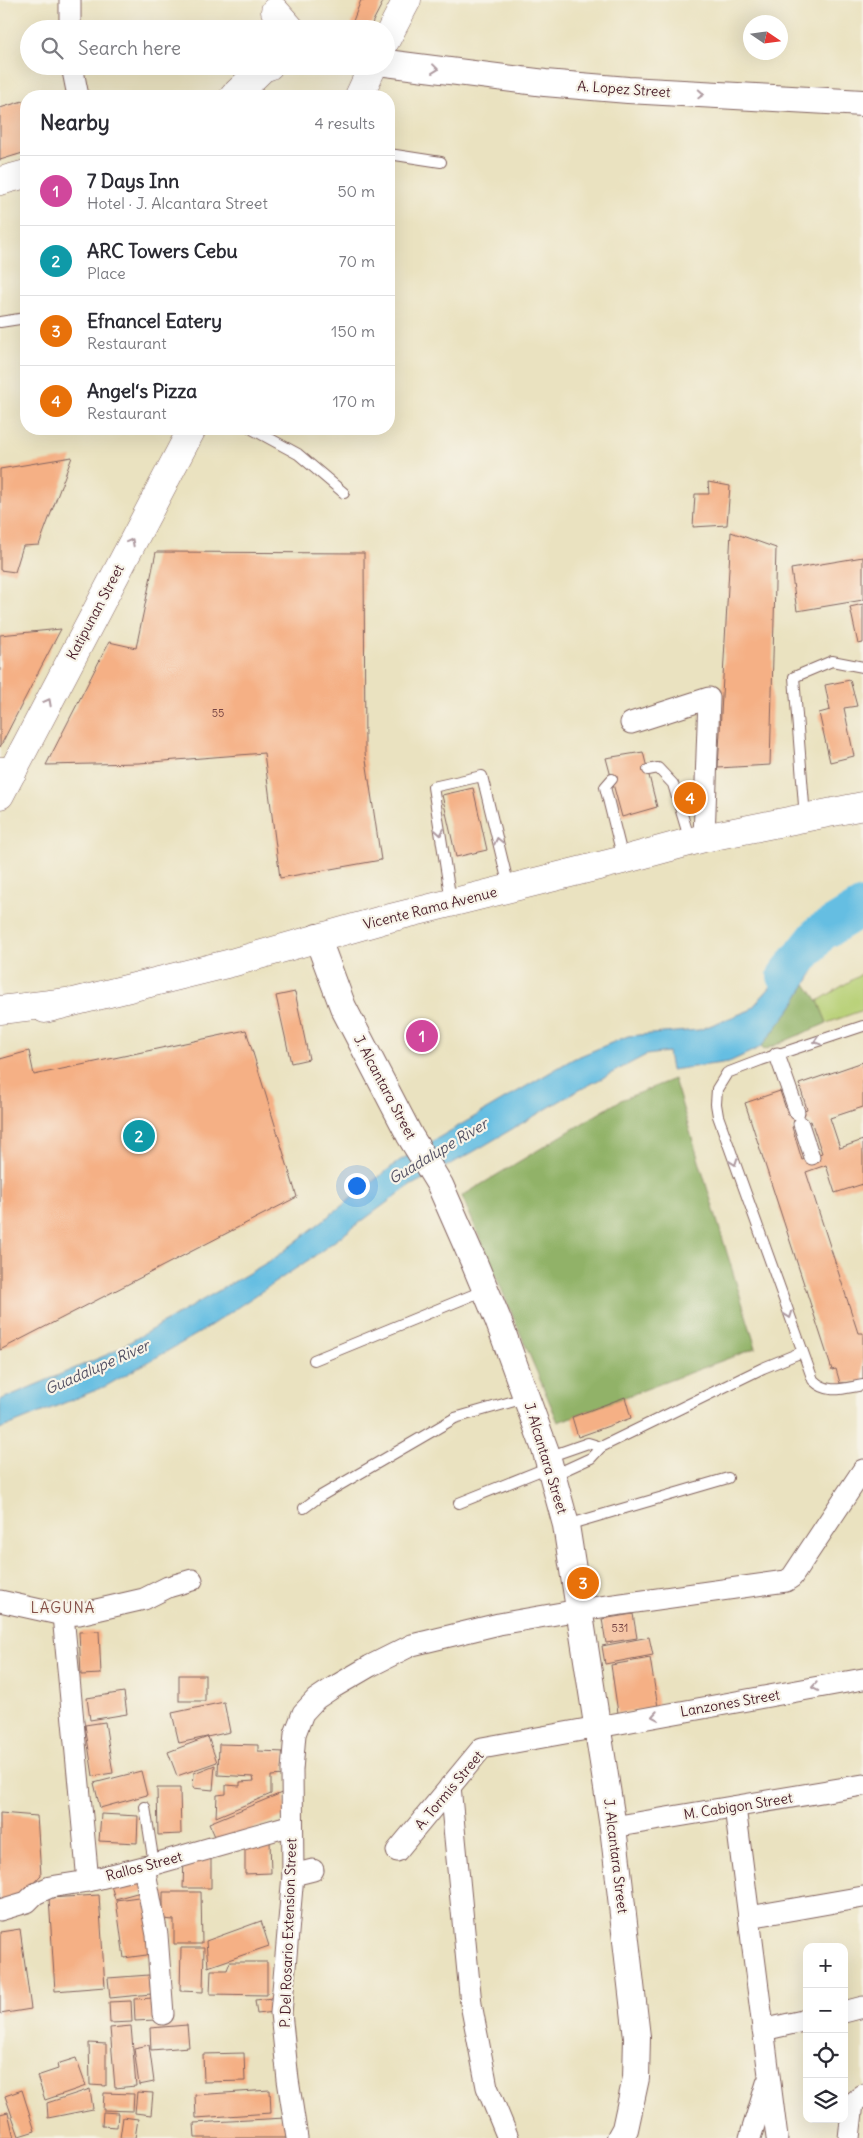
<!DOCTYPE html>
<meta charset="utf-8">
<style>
body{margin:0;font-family:Delius,sans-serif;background:#f2f2f3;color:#2b2b33}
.controls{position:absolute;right:15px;bottom:15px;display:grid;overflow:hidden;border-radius:10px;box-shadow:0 5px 20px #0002}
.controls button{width:45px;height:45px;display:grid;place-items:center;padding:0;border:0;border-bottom:1px solid #e1e1e2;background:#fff;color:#2b2b33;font:25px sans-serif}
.compass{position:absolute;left:743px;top:15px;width:45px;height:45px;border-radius:50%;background:#fff;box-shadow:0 5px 20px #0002;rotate:103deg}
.you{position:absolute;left:356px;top:1185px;width:18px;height:18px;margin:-12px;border:4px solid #fff;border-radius:50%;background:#1a73e8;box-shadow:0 0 0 8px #1a73e833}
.badge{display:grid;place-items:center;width:32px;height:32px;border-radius:50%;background:#7c3aed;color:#fff;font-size:16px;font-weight:700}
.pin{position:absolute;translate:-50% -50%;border:2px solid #fff;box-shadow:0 1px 5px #0006}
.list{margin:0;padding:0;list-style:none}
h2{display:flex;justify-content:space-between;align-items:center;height:65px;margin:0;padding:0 20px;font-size:21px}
h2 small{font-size:16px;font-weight:400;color:#7c7c81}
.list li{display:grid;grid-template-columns:32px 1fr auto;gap:15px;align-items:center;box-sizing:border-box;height:70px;padding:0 20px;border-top:1px solid #e1e1e2}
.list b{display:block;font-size:19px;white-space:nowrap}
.list p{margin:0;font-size:16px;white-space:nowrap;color:#7c7c81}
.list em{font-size:16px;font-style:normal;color:#7c7c81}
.icon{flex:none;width:28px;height:28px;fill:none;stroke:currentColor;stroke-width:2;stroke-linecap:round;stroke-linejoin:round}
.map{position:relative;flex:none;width:863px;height:2138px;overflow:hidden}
.search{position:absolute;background:#fff;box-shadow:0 5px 20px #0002;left:20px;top:20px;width:375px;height:55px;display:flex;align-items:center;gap:12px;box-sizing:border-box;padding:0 18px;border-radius:28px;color:#7c7c81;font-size:19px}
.panel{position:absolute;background:#fff;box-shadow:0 5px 20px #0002;left:20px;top:90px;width:375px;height:345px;border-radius:20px}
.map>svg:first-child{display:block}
.green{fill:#b7d076;stroke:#807850}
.forest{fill:#91b267;stroke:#6e6849}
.water{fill:#65bee2;stroke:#586e86}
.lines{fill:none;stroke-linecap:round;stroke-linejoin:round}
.river{stroke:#65bee2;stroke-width:38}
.building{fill:#f5b085;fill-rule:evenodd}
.service-casing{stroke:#82635f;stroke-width:12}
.pedestrian-casing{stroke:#82635f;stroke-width:17}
.minor-casing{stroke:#82635f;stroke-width:23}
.tertiary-casing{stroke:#82635f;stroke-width:28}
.secondary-casing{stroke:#82635f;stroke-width:29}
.primary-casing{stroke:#82635f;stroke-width:29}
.service{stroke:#fff;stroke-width:10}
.pedestrian{stroke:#fff;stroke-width:15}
.minor{stroke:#fff;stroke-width:21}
.tertiary{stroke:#fff;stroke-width:26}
.secondary{stroke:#fff;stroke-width:28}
.primary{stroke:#fff;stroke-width:28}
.oneway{stroke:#ae9aa0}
.labels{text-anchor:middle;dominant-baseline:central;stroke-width:4.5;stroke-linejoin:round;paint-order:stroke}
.number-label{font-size:11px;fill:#754342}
.street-label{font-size:14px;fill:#4a1f2b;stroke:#f7f3e8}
.water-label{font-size:15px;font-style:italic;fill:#524f62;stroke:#f7f3e8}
.neighbourhood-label{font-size:15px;letter-spacing:1px;fill:#86524a;stroke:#f7f3e8}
</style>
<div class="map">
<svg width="863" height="2138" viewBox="0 0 863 2138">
<rect width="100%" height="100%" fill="#f7f3e8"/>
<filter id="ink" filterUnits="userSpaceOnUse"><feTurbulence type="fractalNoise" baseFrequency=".02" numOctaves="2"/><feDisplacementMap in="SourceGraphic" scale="10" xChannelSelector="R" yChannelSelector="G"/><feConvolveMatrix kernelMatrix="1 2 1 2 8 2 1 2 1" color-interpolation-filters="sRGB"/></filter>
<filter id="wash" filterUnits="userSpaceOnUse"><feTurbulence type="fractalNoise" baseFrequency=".0096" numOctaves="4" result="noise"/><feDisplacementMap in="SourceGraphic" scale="20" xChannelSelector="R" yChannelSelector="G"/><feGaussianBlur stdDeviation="1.12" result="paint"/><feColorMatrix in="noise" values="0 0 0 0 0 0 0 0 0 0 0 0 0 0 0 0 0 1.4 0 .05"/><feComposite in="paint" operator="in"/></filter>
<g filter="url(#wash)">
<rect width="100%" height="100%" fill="#eae2c0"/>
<path class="green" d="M 863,973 L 863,1010 L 827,1023 L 818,1001 Z"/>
<g class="forest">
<path d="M 806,984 L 818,1001 L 827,1023 L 764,1050 L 761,1047 L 792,1007 Z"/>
<path d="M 674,1079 L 756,1348 L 558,1422 L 462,1196 L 621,1100 Z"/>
</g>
<path class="water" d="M 863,906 L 863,922 L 829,946 L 792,1007 L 761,1047 L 729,1062 L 671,1070 L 668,1052 L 646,1055 L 570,1095 L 473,1152 L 408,1187 L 313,1257 L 199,1333 L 106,1386 L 0,1429 L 0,1400 L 111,1353 L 275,1258 L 399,1161 L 573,1059 L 628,1036 L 699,1030 L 750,1010 L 815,937 Z"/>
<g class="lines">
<path class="river" d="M 786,976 L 820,933 L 863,907"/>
</g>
<g id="blocks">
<g class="building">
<path d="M 361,0 L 384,0 L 369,29 L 350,29 Z"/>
<path d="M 26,100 L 26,152 L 0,160 L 0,108 Z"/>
<path d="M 72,457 L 39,545 L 23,546 L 15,572 L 0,570 L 0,469 Z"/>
<path d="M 708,482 L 730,486 L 727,525 L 693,527 L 695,494 L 709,494 Z"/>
<path d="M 731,532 L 776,548 L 770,765 L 718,768 Z"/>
<path d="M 156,552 L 364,553 L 365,753 L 381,860 L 280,878 L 264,753 L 139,763 L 46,765 L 109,642 L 136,648 Z"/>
<path d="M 863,557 L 863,600 L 797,611 L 791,569 Z"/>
<path d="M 863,604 L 863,643 L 858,644 L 850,607 Z"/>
<path d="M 61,629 L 40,669 L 0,747 L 0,635 Z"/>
<path d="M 850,680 L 857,706 L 844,708 L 854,756 L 830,762 L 819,713 L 830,710 L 825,685 Z"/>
<path d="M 643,752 L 657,807 L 622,817 L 606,758 Z"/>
<path d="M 473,788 L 487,850 L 456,857 L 442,795 Z"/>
<path d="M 295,992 L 309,1059 L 291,1063 L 276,996 Z"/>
<path d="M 246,1030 L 297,1197 L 0,1350 L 0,1059 L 29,1051 L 34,1075 Z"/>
<path d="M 863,1062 L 863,1107 L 830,1118 L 840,1148 L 863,1140 L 863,1184 L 835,1193 L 826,1165 L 806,1172 L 858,1333 L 863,1333 L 863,1381 L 840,1383 L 836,1369 L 832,1370 L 745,1103 L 780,1091 L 788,1115 L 807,1109 L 799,1084 ZM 811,1121 L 822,1153 L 802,1160 L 792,1127 Z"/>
<path d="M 625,1397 L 631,1418 L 578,1437 L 572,1417 Z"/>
<path d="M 633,1614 L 637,1638 L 606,1643 L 602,1619 Z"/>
<path d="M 99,1631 L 101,1674 L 81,1675 L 79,1632 Z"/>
<path d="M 649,1637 L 653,1655 L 605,1664 L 602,1646 Z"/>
<path d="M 650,1658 L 658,1707 L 618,1713 L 611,1665 Z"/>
<rect x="179" y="1675" width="26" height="26"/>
<path d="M 124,1692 L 127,1714 L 90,1720 L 87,1698 Z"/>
<path d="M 224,1702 L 230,1732 L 179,1743 L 172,1713 Z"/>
<path d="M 105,1722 L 113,1773 L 93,1776 L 85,1725 Z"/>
<path d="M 208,1737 L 217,1762 L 177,1776 L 168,1752 Z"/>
<path d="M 219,1744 L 258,1745 L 258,1751 L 285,1752 L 284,1775 L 271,1776 L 271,1794 L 216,1817 L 217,1795 L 226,1794 L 226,1785 L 240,1786 L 240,1782 L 254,1781 L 253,1777 L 218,1775 Z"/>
<path d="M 215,1765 L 213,1790 L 193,1788 L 194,1773 Z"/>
<path d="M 141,1771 L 147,1795 L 100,1808 L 94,1783 Z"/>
<path d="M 157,1788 L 180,1788 L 181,1834 L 158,1835 Z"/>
<path d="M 284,1792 L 286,1815 L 218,1843 L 209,1823 Z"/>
<path d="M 0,1813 L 37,1816 L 41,1875 L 17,1901 L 0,1903 Z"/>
<path d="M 101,1814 L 138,1816 L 137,1843 L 99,1841 Z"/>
<path d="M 270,1841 L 271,1873 L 245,1874 L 245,1842 Z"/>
<path d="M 184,1857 L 211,1858 L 211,1888 L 183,1888 Z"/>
<path d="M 139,1873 L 144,1891 L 115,1899 L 110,1882 Z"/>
<path d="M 163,1892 L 201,1892 L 202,1944 L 174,1944 L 174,1920 L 163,1919 Z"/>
<path d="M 99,1895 L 105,1987 L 55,1991 L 49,1898 Z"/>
<path d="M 146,1896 L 154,1954 L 124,1958 L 116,1900 Z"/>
<path d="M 261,1921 L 269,1946 L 208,1967 L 206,1941 Z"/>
<path d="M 20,1929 L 31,2009 L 0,2014 L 0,1932 Z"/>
<path d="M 181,1948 L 204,1948 L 203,1992 L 180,1991 Z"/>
<path d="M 230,1962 L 267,1962 L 267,1995 L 210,1994 L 211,1970 L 227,1970 Z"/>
<path d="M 149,1975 L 151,1994 L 110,1998 L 108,1978 Z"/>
<path d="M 154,1998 L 155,2020 L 135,2021 L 134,1999 Z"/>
<path d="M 273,1998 L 275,2012 L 257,2014 L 255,2000 Z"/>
<path d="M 131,2001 L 132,2022 L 110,2023 L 109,2002 Z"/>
<path d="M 187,2025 L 189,2047 L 151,2050 L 150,2028 Z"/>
<path d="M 131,2026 L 136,2086 L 115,2088 L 110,2028 Z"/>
<path d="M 89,2043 L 106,2044 L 106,2086 L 90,2085 Z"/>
<path d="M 149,2045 L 154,2082 L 139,2085 L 134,2048 Z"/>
<path d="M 244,2053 L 245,2081 L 204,2082 L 203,2054 Z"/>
<path d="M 76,2058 L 86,2086 L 45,2100 L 37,2076 L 58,2069 L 57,2064 Z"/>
<path d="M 90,2089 L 93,2109 L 48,2118 L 47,2103 Z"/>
<path d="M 22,2090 L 35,2131 L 19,2136 L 5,2096 Z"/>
<path d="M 270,2090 L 271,2113 L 196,2118 L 195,2095 Z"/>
<path d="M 137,2092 L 153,2093 L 151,2115 L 135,2113 Z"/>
<path d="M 104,2093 L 134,2094 L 133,2111 L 103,2110 Z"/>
<path d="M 8,2112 L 14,2138 L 0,2138 L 0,2114 Z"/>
<path d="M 103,2112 L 118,2113 L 117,2127 L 102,2126 Z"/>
<path d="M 123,2117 L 138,2119 L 135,2138 L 120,2138 Z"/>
<path d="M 285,2118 L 286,2138 L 195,2138 L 194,2123 Z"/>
</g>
</g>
</g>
<g filter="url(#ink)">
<use href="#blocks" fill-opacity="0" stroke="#82635f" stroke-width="1"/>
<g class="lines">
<g class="service-casing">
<g id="service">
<path d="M 389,154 L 441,162"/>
<path d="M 0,322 L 26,318"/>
<path d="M 252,429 L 298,454 L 344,493"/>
<path d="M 648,770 L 658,768 L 673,784 L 690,841"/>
<path d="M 612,779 L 605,787 L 623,859"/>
<path d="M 805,818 L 794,677 L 832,661 L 863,667"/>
<path d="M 451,901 L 433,787 L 482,776 L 509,887"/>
<path d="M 863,1026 L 761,1060 L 727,1073 L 717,1089 L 716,1104 L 718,1116 L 813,1380 C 828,1395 844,1388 863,1385"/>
<path d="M 314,1360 L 485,1290"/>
<path d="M 548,1457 L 588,1443 L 601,1447"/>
<path d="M 554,1475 L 591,1458 L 601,1447 L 763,1368 L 802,1352"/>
<path d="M 459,1503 L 549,1467"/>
<path d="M 304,1508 L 319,1497 L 455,1418 L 525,1398"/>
<path d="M 567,1525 L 728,1478"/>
<path d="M 145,1807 L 154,1864"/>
</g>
</g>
<g class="pedestrian-casing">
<g id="pedestrian">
<path d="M 777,1055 L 797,1112"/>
<path d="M 801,1124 L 812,1157"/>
</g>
</g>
<g class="minor-casing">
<g id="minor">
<path d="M 70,0 L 70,29"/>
<path d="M 72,66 L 78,96"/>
<path d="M 631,723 L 709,698 L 704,838"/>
<path d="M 0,1601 L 63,1615 L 79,1614 L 144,1599 L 168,1587 L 192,1580"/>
<path d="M 63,1615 L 88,1881"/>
<path d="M 450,1786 L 471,2004 L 487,2087 L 508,2138"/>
<path d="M 735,1807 L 777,2138"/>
<path d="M 613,1827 L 863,1785"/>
<path d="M 397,1851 L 482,1748 L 863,1679"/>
<path d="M 144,1867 L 157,1935 L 163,2014"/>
<path d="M 293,1875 L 313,1870"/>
<path d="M 0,1910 L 27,1902 L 35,1894 L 50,1887 L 88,1881 L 144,1867 L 292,1825"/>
<path d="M 749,1917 L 863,1897"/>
<path d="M 844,2012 L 863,2007"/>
<path d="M 763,2030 L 807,2020"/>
<path d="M 297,2138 L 288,2080 L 281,2013 L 293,1875 L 292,1770 L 295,1734 L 303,1713 L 316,1699 L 334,1687 L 370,1666 L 412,1645 L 499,1624 L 579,1610 L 786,1581 L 792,1577 L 863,1470"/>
<path d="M 750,2138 L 767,2083"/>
<path d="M 849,2138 L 853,2103 L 863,2095"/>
</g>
</g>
<g class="tertiary-casing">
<g id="tertiary">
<path d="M 386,63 L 545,83 L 628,90 L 863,103"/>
<path d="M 317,937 L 343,1007 L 410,1136 L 440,1185 L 473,1260 L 498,1320 L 546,1452 L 566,1525 L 613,1827 L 637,2037 L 636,2078 L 625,2129 L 620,2138"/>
</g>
</g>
<g class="secondary-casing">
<g id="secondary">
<path d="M 275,11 L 291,29"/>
<path d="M 386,40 L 407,0"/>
<path d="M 234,96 L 263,68 L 269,66"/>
<path d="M 359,96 L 373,66"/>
<path d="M 0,181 L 26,174"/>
<path d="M 0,795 L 192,429"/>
<path d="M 45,1009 L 231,963 L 382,920 L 623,860 L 704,838 L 863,806"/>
</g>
</g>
<g class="primary-casing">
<g id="primary">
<path d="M 0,771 L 13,771"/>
<path d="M 0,1010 L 67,1002"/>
</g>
</g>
<use href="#service" class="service"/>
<use href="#pedestrian" class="pedestrian"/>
<use href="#minor" class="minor"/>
<use href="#tertiary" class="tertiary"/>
<use href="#secondary" class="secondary"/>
<use href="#primary" class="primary"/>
</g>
<defs><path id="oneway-chevron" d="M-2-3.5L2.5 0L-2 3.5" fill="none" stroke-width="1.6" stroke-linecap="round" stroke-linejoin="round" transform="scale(1.25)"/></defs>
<g class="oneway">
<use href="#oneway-chevron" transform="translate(435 69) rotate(7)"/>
<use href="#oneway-chevron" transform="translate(701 94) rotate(3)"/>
<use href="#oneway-chevron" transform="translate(131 542) rotate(-62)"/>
<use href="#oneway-chevron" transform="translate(48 702) rotate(-62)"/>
<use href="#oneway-chevron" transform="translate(440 832) rotate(81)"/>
<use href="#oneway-chevron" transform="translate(498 841) rotate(-103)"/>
<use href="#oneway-chevron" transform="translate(817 1041) rotate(162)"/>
<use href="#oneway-chevron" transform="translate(734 1162) rotate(70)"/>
<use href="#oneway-chevron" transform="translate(789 1315) rotate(70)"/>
<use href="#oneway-chevron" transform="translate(815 1687) rotate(170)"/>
<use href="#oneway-chevron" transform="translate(655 1716) rotate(170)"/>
</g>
</g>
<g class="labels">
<g class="number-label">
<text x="218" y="713">55</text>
<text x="620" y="1628">531</text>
</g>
<g class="street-label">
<text transform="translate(624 89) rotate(4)">A. Lopez Street</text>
<text transform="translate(95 612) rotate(-62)">Katipunan Street</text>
<text transform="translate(430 908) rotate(-14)">Vicente Rama Avenue</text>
<text transform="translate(385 1087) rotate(62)">J. Alcantara Street</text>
<text transform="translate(546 1458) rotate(73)">J. Alcantara Street</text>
<text transform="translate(730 1703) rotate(-10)">Lanzones Street</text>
<text transform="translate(449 1790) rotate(-50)">A. Tormis Street</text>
<text transform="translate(738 1806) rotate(-9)">M. Cabigon Street</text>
<text transform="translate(616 1856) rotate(83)">J. Alcantara Street</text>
<text transform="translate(144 1866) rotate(-15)">Rallos Street</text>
<text transform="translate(288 1933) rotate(-88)">P. Del Rosario Extension Street</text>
</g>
<g class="water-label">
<text transform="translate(438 1151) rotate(-31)">Guadalupe River</text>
<text transform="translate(97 1367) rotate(-24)">Guadalupe River</text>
</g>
<g class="neighbourhood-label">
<text x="63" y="1607">LAGUNA</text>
</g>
</g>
</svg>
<div class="controls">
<button>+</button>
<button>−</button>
<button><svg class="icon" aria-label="locate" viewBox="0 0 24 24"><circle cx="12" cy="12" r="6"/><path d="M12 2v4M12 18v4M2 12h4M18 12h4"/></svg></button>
<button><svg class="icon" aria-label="layers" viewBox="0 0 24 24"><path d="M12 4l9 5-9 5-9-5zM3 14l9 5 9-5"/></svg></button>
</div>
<svg class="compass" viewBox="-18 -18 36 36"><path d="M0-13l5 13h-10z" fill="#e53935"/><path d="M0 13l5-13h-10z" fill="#7c7c81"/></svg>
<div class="you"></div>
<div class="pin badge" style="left:422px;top:1036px;background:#d1479c">1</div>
<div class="pin badge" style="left:139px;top:1136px;background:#0f9aa8">2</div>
<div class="pin badge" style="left:583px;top:1583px;background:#e8710a">3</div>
<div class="pin badge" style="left:690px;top:798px;background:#e8710a">4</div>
<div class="search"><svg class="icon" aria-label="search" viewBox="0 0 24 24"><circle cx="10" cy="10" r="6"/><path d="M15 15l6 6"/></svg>Search here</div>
<section class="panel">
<h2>Nearby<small>4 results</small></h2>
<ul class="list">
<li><span class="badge" style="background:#d1479c">1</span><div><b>7 Days Inn</b><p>Hotel · J. Alcantara Street</p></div><em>50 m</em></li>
<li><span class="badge" style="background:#0f9aa8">2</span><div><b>ARC Towers Cebu</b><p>Place</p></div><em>70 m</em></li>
<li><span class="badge" style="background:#e8710a">3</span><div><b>Efnancel Eatery</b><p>Restaurant</p></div><em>150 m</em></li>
<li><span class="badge" style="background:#e8710a">4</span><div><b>Angel‘s Pizza</b><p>Restaurant</p></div><em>170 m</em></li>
</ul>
</section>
</div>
